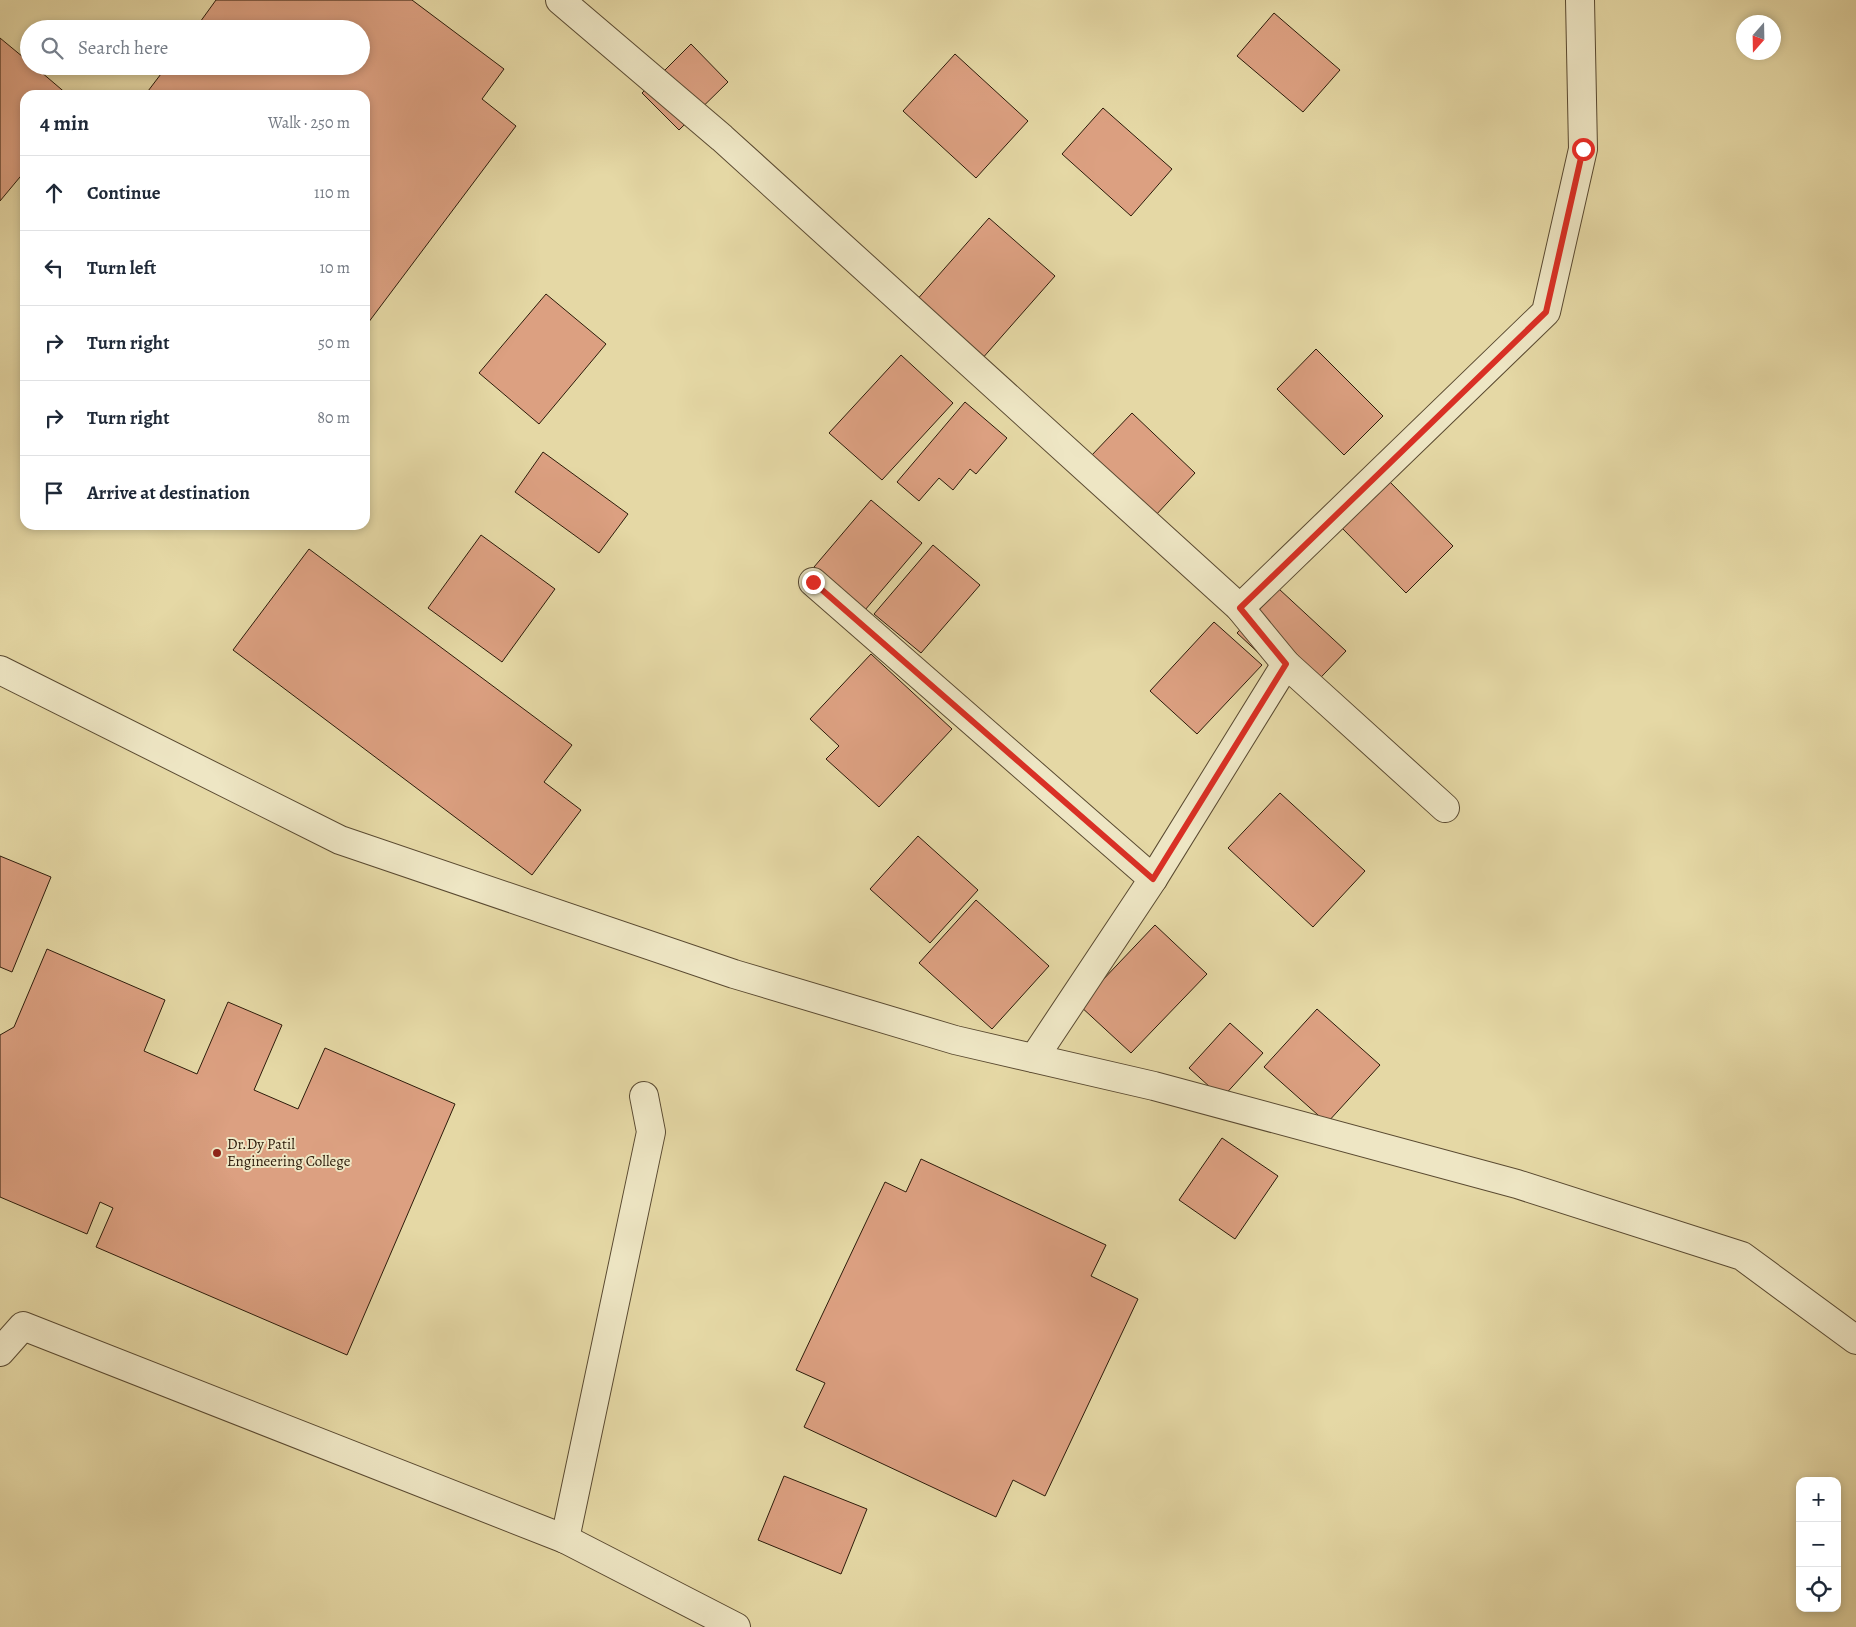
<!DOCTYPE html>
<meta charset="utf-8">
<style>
body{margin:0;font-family:Alegreya,serif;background:#f6f6f7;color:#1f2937}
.controls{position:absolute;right:15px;bottom:15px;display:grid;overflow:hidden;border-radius:10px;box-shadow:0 2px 8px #0003}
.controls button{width:45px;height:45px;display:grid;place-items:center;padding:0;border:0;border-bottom:1px solid #e0e1e3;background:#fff;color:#1f2937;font:25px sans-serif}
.compass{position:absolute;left:1736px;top:15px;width:45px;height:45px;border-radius:50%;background:#fff;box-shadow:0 2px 8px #0003;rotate:200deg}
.stop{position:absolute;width:15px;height:15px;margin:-11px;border:4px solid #d93025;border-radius:50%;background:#fff}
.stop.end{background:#d93025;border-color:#fff;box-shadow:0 1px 5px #0008}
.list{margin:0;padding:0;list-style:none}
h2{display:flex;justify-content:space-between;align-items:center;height:65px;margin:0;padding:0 20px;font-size:21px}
h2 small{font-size:16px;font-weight:400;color:#747a83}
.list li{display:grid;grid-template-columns:32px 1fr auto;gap:15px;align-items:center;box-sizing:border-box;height:75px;padding:0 20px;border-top:1px solid #e0e1e3}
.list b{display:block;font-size:19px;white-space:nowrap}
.list em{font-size:16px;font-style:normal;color:#747a83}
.icon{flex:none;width:28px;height:28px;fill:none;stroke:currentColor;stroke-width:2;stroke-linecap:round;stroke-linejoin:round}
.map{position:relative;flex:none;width:1856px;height:1627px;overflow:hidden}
.search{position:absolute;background:#fff;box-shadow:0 2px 8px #0003;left:20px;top:20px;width:350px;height:55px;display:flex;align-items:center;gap:12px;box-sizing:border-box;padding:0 18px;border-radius:28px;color:#747a83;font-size:19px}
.panel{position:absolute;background:#fff;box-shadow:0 2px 8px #0003;left:20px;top:90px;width:350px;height:440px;border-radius:15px}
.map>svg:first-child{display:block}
.building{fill:#dca081;stroke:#2c1b0a}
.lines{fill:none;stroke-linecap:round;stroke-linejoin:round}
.minor-casing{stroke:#5a4a31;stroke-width:30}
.minor{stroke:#eee6c4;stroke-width:28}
.route{stroke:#d93025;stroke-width:6}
.poi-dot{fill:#8f2418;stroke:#eee6c4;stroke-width:2}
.labels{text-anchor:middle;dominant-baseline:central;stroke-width:4;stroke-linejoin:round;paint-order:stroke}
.poi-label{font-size:15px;fill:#2c1b0a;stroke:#eee6c4;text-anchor:start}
</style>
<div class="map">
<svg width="1856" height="1627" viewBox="0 0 1856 1627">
<rect width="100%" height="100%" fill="#e5d8a5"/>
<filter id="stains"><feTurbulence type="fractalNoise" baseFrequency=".004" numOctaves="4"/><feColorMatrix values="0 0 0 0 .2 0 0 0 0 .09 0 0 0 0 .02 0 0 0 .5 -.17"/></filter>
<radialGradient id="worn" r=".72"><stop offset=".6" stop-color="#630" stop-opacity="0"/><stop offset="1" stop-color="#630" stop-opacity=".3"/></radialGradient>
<g class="building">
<path d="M 216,0 L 412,0 L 504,69 L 482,99 L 516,126 L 365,327 L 365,95 L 145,95 L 167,66 L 361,66 L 361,29 L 195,29 Z"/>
<path d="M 1274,13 L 1340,70 L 1303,112 L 1237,56 Z"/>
<path d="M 0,38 L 29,62 L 29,66 L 34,66 L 68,95 L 25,95 L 25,171 L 0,201 Z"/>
<path d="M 691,44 L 728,82 L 679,130 L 642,93 Z"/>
<path d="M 955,54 L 1028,121 L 976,178 L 903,111 Z"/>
<path d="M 1103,108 L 1172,169 L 1131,216 L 1062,154 Z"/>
<path d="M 989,218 L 1055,276 L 966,377 L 900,319 Z"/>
<path d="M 546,294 L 606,344 L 539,424 L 479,373 Z"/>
<path d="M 1316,349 L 1383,416 L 1344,455 L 1277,389 Z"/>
<path d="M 901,355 L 953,403 L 882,480 L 829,433 Z"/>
<path d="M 965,402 L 1007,438 L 976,474 L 970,469 L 953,490 L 939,478 L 919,501 L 897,482 Z"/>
<path d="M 1132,413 L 1195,473 L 1155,516 L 1091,456 Z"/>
<path d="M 543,452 L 628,514 L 599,553 L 515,492 Z"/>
<path d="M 1388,480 L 1453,546 L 1406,593 L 1340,526 Z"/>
<path d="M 871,500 L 922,543 L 865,610 L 814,567 Z"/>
<path d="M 481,535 L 555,589 L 502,662 L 428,608 Z"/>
<path d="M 933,545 L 980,585 L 921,653 L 874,614 Z"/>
<path d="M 309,549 L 572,745 L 544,782 L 581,810 L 532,875 L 233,650 Z"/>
<path d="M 1279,589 L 1346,651 L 1304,695 L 1237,633 Z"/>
<path d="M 1214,622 L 1262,665 L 1197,734 L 1150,691 Z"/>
<path d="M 871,654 L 952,729 L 879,807 L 826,759 L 839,746 L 810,719 Z"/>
<path d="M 1280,793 L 1365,871 L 1313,927 L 1228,848 Z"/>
<path d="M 918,836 L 978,890 L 930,943 L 870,889 Z"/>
<path d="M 0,856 L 51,877 L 12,972 L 0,967 Z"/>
<path d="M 976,900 L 1049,966 L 992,1029 L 919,963 Z"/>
<path d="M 1155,925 L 1207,974 L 1131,1053 L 1079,1005 Z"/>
<path d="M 47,949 L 165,1000 L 144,1051 L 197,1074 L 228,1002 L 282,1025 L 254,1090 L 298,1109 L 325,1048 L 455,1104 L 347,1355 L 96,1247 L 113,1208 L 100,1202 L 87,1234 L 0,1197 L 0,1035 L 14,1027 Z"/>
<path d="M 1317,1009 L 1380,1065 L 1327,1123 L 1264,1067 Z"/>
<path d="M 1230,1023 L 1263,1053 L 1222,1098 L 1189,1068 Z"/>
<path d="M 1222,1138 L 1278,1176 L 1235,1239 L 1179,1200 Z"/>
<path d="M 921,1159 L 1106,1245 L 1091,1276 L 1138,1299 L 1045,1496 L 1013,1480 L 996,1517 L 804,1427 L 825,1383 L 796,1370 L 885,1182 L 906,1192 Z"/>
<path d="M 784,1476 L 867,1509 L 841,1574 L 758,1540 Z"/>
</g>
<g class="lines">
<g class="minor-casing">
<g id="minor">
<path d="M 560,0 L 722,138 L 1240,608 L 1286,664 L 1445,808"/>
<path d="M 813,582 L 1153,879"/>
<path d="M 1240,608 L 1546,312 L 1583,149 L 1580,0"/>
<path d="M 0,670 L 340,840 L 734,974 L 955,1040 L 1154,1086 L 1517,1184 L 1742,1256 L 1856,1340"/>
<path d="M 1034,1058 L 1153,879 L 1286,664"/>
<path d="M 0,1352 L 23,1326 L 565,1539 L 736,1627"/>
<path d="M 565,1539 L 651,1132 L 644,1096"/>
</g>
</g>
<use href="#minor" class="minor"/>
</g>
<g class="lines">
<path class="route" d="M 813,582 L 1153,879 L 1286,664 L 1240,608 L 1546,312 L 1583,149"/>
</g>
<circle class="poi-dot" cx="217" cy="1153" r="5"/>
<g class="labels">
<g class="poi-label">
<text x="227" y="1144">Dr.Dy Patil<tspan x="227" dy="17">Engineering College</tspan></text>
</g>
</g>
<rect width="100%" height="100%" filter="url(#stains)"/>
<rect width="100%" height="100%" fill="url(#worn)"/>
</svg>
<div class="controls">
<button>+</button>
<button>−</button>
<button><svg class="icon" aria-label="locate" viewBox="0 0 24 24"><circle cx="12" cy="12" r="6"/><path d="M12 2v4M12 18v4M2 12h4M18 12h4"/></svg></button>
</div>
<svg class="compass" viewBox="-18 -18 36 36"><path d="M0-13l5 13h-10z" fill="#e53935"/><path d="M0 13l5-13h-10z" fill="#747a83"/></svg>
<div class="stop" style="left:1583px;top:149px"></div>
<div class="stop end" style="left:813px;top:582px"></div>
<div class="search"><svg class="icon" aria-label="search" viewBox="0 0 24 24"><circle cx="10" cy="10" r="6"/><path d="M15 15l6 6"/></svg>Search here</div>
<section class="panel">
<h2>4 min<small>Walk · 250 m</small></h2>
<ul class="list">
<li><svg class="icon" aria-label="ahead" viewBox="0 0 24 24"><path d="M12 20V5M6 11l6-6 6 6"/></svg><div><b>Continue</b></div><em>110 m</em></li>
<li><svg class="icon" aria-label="left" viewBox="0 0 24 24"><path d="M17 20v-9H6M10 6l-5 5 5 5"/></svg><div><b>Turn left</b></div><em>10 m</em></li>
<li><svg class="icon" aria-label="right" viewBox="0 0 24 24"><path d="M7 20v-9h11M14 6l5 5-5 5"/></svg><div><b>Turn right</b></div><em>50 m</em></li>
<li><svg class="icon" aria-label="right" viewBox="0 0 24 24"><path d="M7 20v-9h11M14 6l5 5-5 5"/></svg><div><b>Turn right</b></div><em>80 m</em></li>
<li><svg class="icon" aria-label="arrive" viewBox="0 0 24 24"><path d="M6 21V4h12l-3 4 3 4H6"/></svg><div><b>Arrive at destination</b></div></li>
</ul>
</section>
</div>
